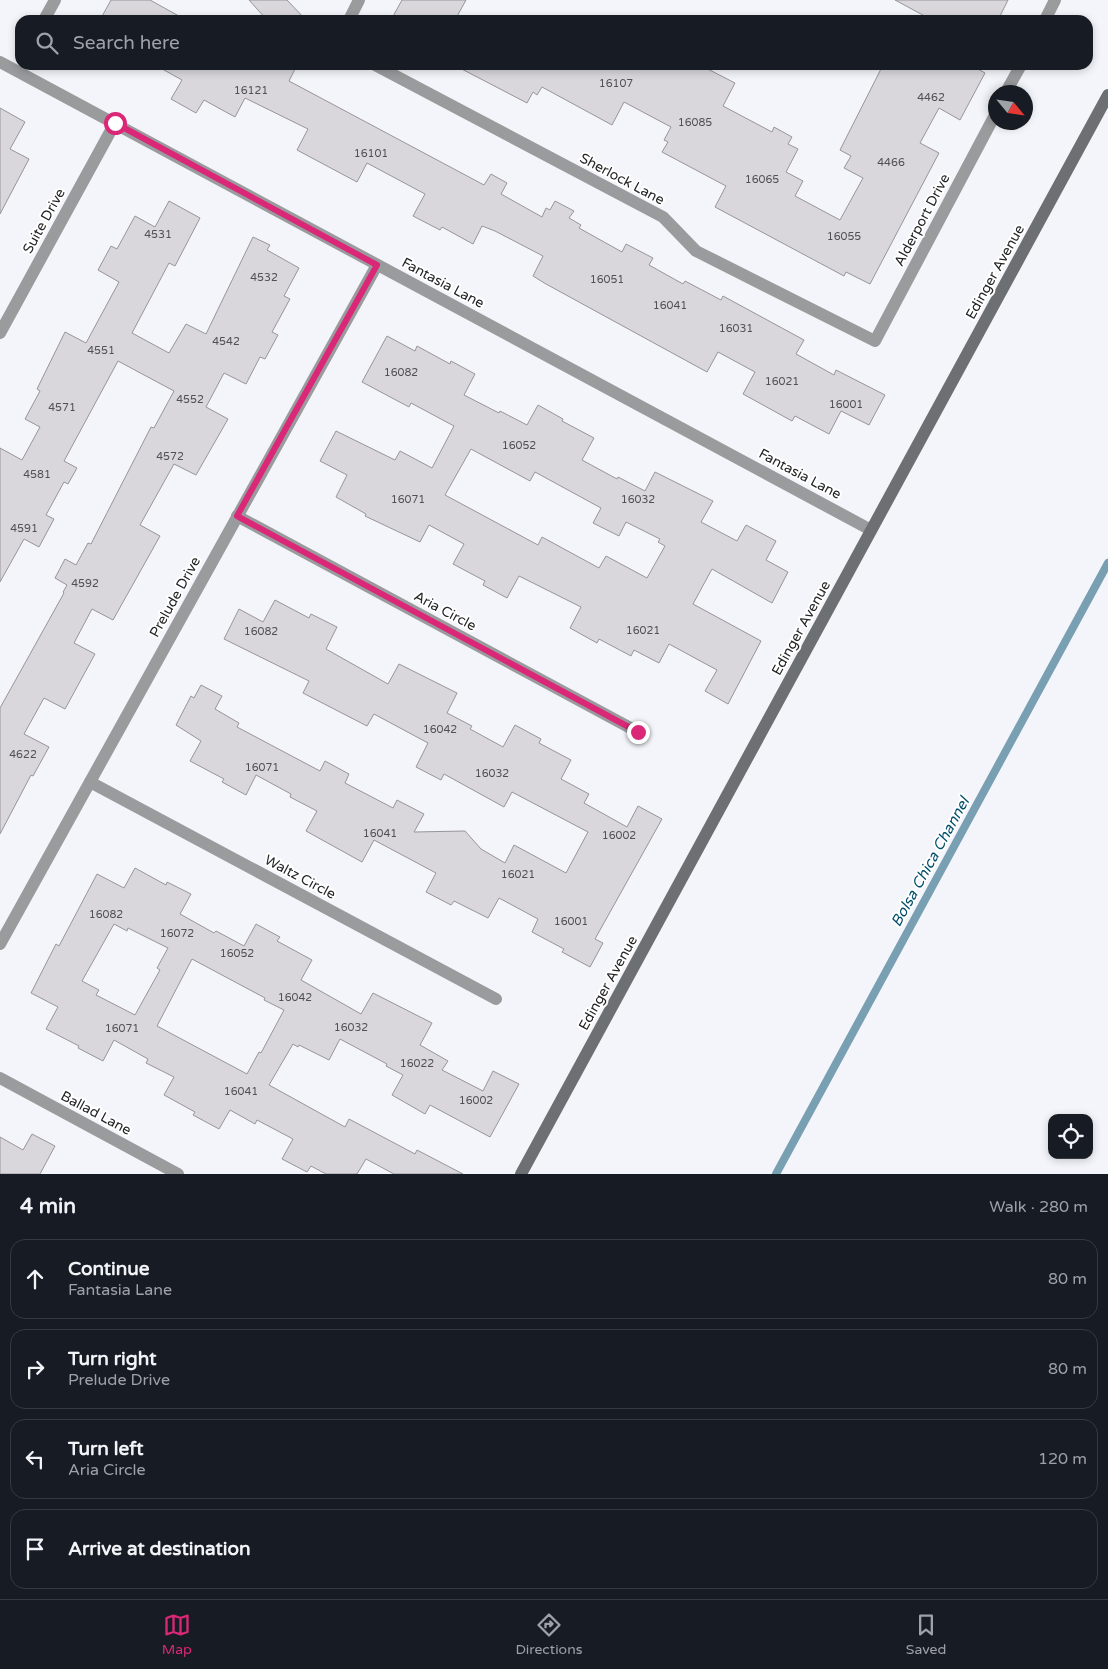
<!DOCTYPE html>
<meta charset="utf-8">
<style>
body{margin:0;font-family:"Varela Round",sans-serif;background:#242831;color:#f1f3f6}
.controls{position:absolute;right:15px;bottom:15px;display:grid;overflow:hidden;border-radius:10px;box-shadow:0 2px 8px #0003}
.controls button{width:45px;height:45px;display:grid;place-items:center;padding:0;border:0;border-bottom:1px solid #363941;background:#171b24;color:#f1f3f6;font:25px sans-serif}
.compass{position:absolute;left:988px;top:85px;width:45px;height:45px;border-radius:50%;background:#171b24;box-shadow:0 2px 8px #0003;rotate:119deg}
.stop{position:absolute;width:15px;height:15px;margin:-11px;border:4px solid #db2777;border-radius:50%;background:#fff}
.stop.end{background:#db2777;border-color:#fff;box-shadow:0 1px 5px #0008}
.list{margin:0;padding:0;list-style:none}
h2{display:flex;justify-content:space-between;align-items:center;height:65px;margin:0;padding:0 20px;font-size:21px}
h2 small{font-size:16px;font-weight:400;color:#9ea1a6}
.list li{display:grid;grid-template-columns:32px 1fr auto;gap:15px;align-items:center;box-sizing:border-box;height:80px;margin:0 10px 10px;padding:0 10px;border:1px solid #363941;border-radius:15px}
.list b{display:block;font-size:19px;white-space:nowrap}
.list p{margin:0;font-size:16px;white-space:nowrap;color:#9ea1a6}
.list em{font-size:16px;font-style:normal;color:#9ea1a6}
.icon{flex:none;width:28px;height:28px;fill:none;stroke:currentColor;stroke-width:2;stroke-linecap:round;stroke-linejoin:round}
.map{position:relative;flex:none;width:1108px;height:1174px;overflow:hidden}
.search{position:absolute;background:#171b24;box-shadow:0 2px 8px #0003;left:15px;right:15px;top:15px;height:55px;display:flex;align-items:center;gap:12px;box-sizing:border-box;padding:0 18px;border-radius:15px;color:#9ea1a6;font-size:19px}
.sheet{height:425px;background:#171b24}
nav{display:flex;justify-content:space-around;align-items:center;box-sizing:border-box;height:70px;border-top:1px solid #363941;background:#171b24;font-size:14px;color:#9ea1a6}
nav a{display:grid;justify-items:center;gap:2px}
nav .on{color:#db2777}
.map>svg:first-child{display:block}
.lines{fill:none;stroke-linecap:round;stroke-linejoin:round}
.stream{stroke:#799fb2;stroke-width:8}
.building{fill:#d9d7dc;stroke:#979599;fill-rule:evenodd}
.minor{stroke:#999b9d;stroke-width:12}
.secondary{stroke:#6d7072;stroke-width:12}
.route{stroke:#db2777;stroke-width:6}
.labels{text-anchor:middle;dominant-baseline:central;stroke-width:4;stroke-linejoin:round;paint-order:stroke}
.number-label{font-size:11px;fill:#515154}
.street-label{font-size:14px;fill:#242426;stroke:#fff}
.water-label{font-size:15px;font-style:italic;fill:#014f6a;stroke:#fff}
</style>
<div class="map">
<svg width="1108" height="1174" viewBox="0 0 1108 1174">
<rect width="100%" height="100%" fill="#f4f5fa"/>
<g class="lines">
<path class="stream" d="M 776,1174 L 1108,563"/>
</g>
<g class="building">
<path d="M 111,0 L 150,0 L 186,20 L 100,20 Z"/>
<path d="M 249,0 L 287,0 L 306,20 L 267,20 Z"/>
<path d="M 402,0 L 466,0 L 455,20 L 391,20 Z"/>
<path d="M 895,0 L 1008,0 L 998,20 L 932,20 Z"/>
<path d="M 155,65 L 297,65 L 289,81 L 484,185 L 491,174 L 507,183 L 501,194 L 542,217 L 546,208 L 550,210 L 555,201 L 574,211 L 569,218 L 581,225 L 579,228 L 622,252 L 626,244 L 653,258 L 649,265 L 683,284 L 685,281 L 721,300 L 723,296 L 804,340 L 796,354 L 834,375 L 836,370 L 885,395 L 869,425 L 841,411 L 829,434 L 795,416 L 792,421 L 743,394 L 755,372 L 718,352 L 707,372 L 546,284 L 533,276 L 543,256 L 495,231 L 482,226 L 473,244 L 442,227 L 440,230 L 413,216 L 425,194 L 367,163 L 357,182 L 297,150 L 308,129 L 245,98 L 235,117 L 204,100 L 196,113 L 171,99 L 182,80 Z"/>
<path d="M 454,65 L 700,65 L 735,83 L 723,106 L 772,132 L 774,127 L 792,137 L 788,144 L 798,149 L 786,172 L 803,181 L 795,196 L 840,220 L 863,178 L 844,168 L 851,156 L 840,150 L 883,65 L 971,65 L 985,73 L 960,120 L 939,108 L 920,143 L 939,153 L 870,284 L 846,272 L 844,276 L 715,207 L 726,186 L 662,152 L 668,142 L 664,140 L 671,127 L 624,102 L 612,125 L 542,87 L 537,95 L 533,92 L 527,103 Z"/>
<path d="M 0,108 L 25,122 L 10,149 L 29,159 L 0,214 Z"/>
<path d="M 169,201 L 200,218 L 175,266 L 169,263 L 132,333 L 169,353 L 186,324 L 206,334 L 253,237 L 270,245 L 267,250 L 299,268 L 284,296 L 290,299 L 272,332 L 278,335 L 265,359 L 260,357 L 246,384 L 224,373 L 206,407 L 228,419 L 196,475 L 174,464 L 140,525 L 160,536 L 113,620 L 92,609 L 74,643 L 95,654 L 65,709 L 44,698 L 24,734 L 49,747 L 33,776 L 31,775 L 0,834 L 0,708 L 64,593 L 63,592 L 67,585 L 55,578 L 65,559 L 76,565 L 88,543 L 91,544 L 151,427 L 154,428 L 174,391 L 118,361 L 64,461 L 77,468 L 68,484 L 64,482 L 46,515 L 54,519 L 39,547 L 24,539 L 0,582 L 0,448 L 22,460 L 40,427 L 25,419 L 40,391 L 37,389 L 65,332 L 86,343 L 119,282 L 98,270 L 111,246 L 117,249 L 135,216 L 155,227 Z"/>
<path d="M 387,336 L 415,351 L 417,346 L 450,364 L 451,361 L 475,374 L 464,395 L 499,413 L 500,411 L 527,425 L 538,405 L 563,419 L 562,421 L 594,438 L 582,460 L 617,479 L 618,477 L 645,491 L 655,472 L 713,501 L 701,522 L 737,541 L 746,525 L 776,541 L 766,560 L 788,572 L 772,603 L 712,569 L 693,604 L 761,641 L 728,704 L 705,691 L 717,670 L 669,644 L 659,663 L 634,650 L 631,656 L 599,639 L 597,643 L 570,628 L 581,607 L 519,576 L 507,598 L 483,585 L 485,581 L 453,564 L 464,544 L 429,525 L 420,542 L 365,516 L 366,514 L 336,497 L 347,475 L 320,461 L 336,431 L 395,460 L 400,451 L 432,468 L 454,426 L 411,403 L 409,407 L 362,382 ZM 471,449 L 530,481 L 535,472 L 601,508 L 593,523 L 619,536 L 626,522 L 660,539 L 658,542 L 665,546 L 647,578 L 606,556 L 599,568 L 542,537 L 538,545 L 445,495 Z"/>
<path d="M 275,600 L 309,618 L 311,614 L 337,627 L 326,649 L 388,684 L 399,664 L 457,693 L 447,713 L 472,726 L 470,729 L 503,747 L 515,725 L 541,739 L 539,743 L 571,760 L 561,779 L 589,794 L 584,803 L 627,827 L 638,806 L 662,819 L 595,939 L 603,943 L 590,967 L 562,952 L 564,949 L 532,932 L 538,919 L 499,898 L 488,918 L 454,901 L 451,905 L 426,892 L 436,873 L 374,840 L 362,862 L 306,831 L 317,811 L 290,797 L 291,794 L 256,775 L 246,795 L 222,782 L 224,779 L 190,761 L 201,741 L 176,725 L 191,696 L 194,698 L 201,685 L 222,696 L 215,709 L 239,723 L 237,727 L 320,771 L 325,761 L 349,774 L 345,783 L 393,808 L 397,800 L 424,814 L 414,832 L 465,831 L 481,849 L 505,863 L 514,845 L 566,873 L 588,832 L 512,792 L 504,807 L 444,774 L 441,780 L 416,767 L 428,743 L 374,714 L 367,726 L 303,693 L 309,681 L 224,639 L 239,609 L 263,622 Z"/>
<path d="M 135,868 L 166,885 L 167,882 L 191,894 L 180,914 L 214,933 L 216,931 L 244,946 L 256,924 L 280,937 L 277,941 L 312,960 L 301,980 L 361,1014 L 373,993 L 432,1023 L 420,1045 L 448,1061 L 442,1070 L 483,1091 L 493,1071 L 519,1084 L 490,1137 L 430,1105 L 425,1114 L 392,1095 L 403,1075 L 386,1066 L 387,1064 L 340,1039 L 329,1060 L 299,1045 L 298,1047 L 293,1044 L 269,1085 L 345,1127 L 349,1119 L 415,1154 L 417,1150 L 463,1174 L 394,1174 L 366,1159 L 357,1174 L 326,1174 L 311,1166 L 307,1172 L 282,1159 L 293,1139 L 257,1120 L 255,1124 L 230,1110 L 219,1129 L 193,1115 L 195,1112 L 164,1095 L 174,1077 L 146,1063 L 148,1059 L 114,1040 L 103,1061 L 78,1048 L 79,1046 L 46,1029 L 58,1007 L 31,993 L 56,944 L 59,946 L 97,874 L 124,888 ZM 114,924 L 127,931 L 128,928 L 168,948 L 157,968 L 160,970 L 135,1015 L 96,995 L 99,990 L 82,981 ZM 192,959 L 265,998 L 264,1000 L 284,1010 L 261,1053 L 259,1052 L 247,1074 L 157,1026 Z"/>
<path d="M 32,1134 L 55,1146 L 40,1174 L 0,1174 L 0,1137 L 23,1150 Z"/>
</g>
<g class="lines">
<g class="minor">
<path d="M 44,20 L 55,0"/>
<path d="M 349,20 L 359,0"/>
<path d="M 1045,20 L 1055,0"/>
<path d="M 0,62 L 871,530"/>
<path d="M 375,65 L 663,217 L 696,251 L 875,341 L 996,113"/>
<path d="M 1006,92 L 1021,65"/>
<path d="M 0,333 L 115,123"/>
<path d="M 237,516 L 638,732"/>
<path d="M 90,782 L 496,999"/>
<path d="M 0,944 L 377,265"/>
<path d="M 0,1078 L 178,1174"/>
</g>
<path class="secondary" d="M 521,1174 L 1108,95"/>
</g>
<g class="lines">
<path class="route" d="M 115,123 L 377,265 L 237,516 L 638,732"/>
</g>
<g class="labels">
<g class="number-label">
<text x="616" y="83">16107</text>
<text x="251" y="90">16121</text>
<text x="931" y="97">4462</text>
<text x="695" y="122">16085</text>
<text x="371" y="153">16101</text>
<text x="891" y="162">4466</text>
<text x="762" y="179">16065</text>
<text x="158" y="234">4531</text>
<text x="844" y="236">16055</text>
<text x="264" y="277">4532</text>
<text x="607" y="279">16051</text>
<text x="670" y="305">16041</text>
<text x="736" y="328">16031</text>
<text x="226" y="341">4542</text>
<text x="101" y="350">4551</text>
<text x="401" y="372">16082</text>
<text x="782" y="381">16021</text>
<text x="190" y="399">4552</text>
<text x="846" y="404">16001</text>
<text x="62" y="407">4571</text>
<text x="519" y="445">16052</text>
<text x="170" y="456">4572</text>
<text x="37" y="474">4581</text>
<text x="408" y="499">16071</text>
<text x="638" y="499">16032</text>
<text x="24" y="528">4591</text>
<text x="85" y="583">4592</text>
<text x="643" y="630">16021</text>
<text x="261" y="631">16082</text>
<text x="440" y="729">16042</text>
<text x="23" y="754">4622</text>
<text x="262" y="767">16071</text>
<text x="492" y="773">16032</text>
<text x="380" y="833">16041</text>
<text x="619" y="835">16002</text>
<text x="518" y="874">16021</text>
<text x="106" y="914">16082</text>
<text x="571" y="921">16001</text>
<text x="177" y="933">16072</text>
<text x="237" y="953">16052</text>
<text x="295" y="997">16042</text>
<text x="351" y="1027">16032</text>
<text x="122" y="1028">16071</text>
<text x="417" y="1063">16022</text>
<text x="241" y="1091">16041</text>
<text x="476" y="1100">16002</text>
</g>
<g class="street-label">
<text transform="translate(622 179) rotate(28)">Sherlock Lane</text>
<text transform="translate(922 220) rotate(-62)">Alderport Drive</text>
<text transform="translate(44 221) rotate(-61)">Suite Drive</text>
<text transform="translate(995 272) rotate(-61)">Edinger Avenue</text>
<text transform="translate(443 283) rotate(28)">Fantasia Lane</text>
<text transform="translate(800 474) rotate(28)">Fantasia Lane</text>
<text transform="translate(175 597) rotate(-61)">Prelude Drive</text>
<text transform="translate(445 611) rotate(28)">Aria Circle</text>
<text transform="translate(801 628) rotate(-61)">Edinger Avenue</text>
<text transform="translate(300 877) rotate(28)">Waltz Circle</text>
<text transform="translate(608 983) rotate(-61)">Edinger Avenue</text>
<text transform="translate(96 1113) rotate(28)">Ballad Lane</text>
</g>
<g class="water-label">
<text transform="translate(930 862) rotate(-61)">Bolsa Chica Channel</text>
</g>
</g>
</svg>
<div class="controls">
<button><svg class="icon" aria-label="locate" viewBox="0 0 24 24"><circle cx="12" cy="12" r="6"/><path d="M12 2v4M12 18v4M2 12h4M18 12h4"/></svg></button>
</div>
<svg class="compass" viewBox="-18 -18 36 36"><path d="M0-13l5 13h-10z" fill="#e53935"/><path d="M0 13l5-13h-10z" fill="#9ea1a6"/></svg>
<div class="stop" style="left:115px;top:123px"></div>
<div class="stop end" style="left:638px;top:732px"></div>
<div class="search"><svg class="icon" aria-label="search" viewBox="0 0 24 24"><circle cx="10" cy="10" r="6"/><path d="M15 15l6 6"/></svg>Search here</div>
</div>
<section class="sheet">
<h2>4 min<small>Walk · 280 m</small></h2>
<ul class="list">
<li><svg class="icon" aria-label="ahead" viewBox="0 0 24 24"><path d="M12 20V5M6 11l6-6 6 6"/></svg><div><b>Continue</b><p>Fantasia Lane</p></div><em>80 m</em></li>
<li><svg class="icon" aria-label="right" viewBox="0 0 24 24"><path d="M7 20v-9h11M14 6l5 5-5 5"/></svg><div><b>Turn right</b><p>Prelude Drive</p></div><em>80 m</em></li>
<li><svg class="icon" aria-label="left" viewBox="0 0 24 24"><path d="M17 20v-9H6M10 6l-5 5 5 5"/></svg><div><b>Turn left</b><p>Aria Circle</p></div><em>120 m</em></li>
<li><svg class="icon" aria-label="arrive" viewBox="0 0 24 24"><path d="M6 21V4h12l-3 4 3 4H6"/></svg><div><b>Arrive at destination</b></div></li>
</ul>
</section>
<nav>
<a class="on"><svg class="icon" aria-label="map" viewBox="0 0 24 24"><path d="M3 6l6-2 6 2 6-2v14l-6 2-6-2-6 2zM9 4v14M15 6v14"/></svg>Map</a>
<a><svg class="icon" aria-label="directions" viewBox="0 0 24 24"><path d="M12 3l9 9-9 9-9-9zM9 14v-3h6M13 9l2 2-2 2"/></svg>Directions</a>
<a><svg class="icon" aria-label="saved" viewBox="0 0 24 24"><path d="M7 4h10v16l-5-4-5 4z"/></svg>Saved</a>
</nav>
